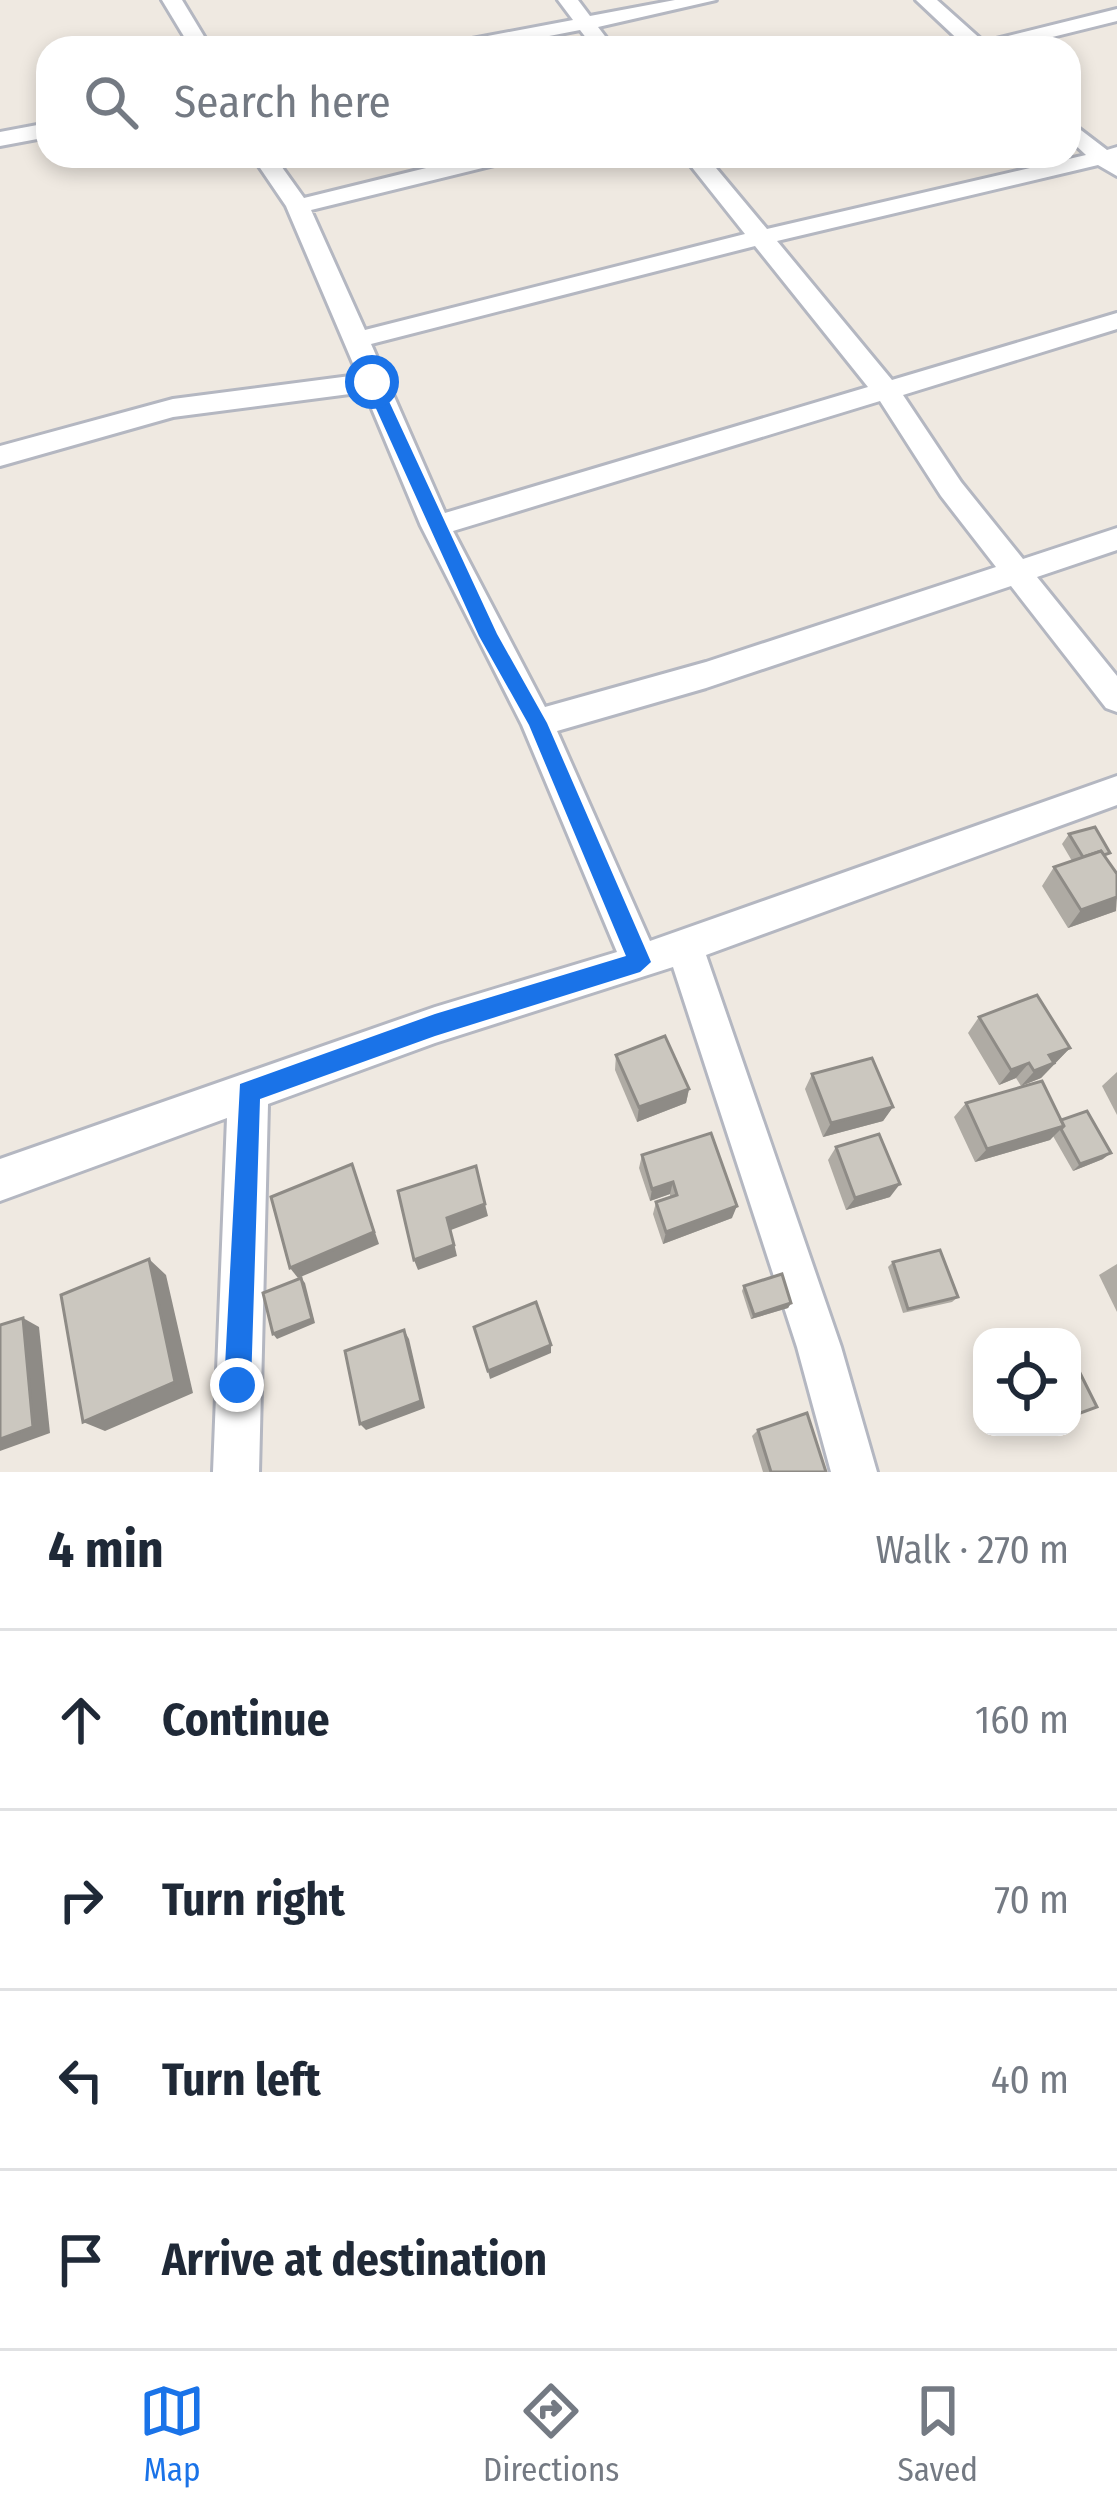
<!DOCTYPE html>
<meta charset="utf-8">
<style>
body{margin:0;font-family:"Fira Sans Condensed",sans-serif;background:#f2f2f3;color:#1f2937}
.controls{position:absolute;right:36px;bottom:36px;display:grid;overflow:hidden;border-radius:24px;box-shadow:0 6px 18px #0003}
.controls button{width:108px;height:108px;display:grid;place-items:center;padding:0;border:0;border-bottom:3px solid #e0e1e3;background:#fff;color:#1f2937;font:60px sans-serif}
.stop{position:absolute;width:36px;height:36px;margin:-27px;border:9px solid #1a73e8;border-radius:50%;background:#fff}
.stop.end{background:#1a73e8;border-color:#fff;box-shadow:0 3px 12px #0008}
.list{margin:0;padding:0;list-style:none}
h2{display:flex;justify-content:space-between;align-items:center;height:156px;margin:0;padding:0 48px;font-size:51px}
h2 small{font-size:39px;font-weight:400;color:#747a83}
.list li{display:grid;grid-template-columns:78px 1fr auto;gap:36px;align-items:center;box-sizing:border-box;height:180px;padding:0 48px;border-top:3px solid #e0e1e3}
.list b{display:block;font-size:45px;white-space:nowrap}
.list em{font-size:39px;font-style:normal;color:#747a83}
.icon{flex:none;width:66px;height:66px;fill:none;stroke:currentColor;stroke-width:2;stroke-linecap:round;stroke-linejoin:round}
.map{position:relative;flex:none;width:1117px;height:1472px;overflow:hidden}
.search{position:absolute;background:#fff;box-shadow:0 6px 18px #0003;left:36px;right:36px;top:36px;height:132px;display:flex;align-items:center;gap:30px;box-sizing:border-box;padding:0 42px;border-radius:36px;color:#747a83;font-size:45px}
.sheet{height:876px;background:#fff}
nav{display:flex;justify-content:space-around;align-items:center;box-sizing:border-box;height:168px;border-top:3px solid #e0e1e3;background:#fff;font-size:33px;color:#747a83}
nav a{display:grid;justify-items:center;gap:6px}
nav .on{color:#1a73e8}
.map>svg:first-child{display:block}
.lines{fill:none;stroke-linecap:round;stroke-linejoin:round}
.street-casing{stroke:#b4b7c1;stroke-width:6}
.street{fill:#fff;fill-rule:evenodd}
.wall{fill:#afaba4}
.shaded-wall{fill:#8e8b86}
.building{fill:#cbc7bf;stroke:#8e8b86;stroke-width:3}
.route{fill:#1a73e8}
</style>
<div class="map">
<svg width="1117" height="1472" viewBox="0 0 1117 1472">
<rect width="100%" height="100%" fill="#efe9e1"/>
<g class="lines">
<g class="street-casing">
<g id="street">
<path d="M 162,0 L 182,0 L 211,48 L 191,48 Z"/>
<path d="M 558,0 L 578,0 L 590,16 L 675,0 L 716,0 L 598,27 L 614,48 L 594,48 L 580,30 L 488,48 L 446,48 L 456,42 L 573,20 Z"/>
<path d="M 916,0 L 937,0 L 984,42 L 1117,9 L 1117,21 L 1008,48 L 967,48 Z"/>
<path d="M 1069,121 L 1107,150 L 1117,147 L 1117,176 L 1098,165 L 777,241 L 892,380 L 1117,313 L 1117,329 L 903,395 L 961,482 L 1023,559 L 1117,528 L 1117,550 L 1037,577 L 1117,676 L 1117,712 L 1106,708 L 1011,586 L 706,688 L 557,731 L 650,941 L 1117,776 L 1117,805 L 706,955 L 841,1347 L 877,1472 L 831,1472 L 797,1347 L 673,967 L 435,1043 L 268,1104 L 259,1472 L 213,1472 L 227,1118 L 0,1201 L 0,1159 L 435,1007 L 617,952 L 522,725 L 421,526 L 365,392 L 173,417 L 0,466 L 0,446 L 173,399 L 358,375 L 286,206 L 252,156 L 274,156 L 304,198 L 475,156 L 514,156 L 511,161 L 311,210 L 365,330 L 745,234 L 683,156 L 706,156 L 767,229 L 1086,155 L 1069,139 ZM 755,246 L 868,387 L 445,513 L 371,344 ZM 880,401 L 941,496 L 996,567 L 706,662 L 545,707 L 453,531 Z"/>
<path d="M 48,123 L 48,137 L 0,146 L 0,132 Z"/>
</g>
</g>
<use href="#street" class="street"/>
</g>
<g class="wall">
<path d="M 1069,834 L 1106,858 L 1116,911 L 1068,928 L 1042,886 L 1054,867 L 1072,861 L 1062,844 Z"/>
<path d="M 979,1017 L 1070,1048 L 1041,1078 L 1021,1086 L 1016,1078 L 999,1085 L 968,1033 Z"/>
<path d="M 616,1055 L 689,1089 L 686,1103 L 637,1122 L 615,1070 Z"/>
<path d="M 1117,1072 L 1117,1115 L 1102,1086 Z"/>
<path d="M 812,1074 L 893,1107 L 883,1121 L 823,1137 L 805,1089 Z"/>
<path d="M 966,1103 L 1061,1120 L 1103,1159 L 1073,1171 L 1053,1136 L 1050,1140 L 975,1162 L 954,1117 Z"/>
<path d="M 836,1147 L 890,1197 L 846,1210 L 828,1160 Z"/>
<path d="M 642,1155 L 732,1218 L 663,1244 L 653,1214 L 656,1202 L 670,1197 L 670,1194 L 650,1201 L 639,1168 Z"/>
<path d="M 893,1262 L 958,1297 L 952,1302 L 903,1313 L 888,1267 Z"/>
<path d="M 1117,1264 L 1117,1312 L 1099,1275 Z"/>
<path d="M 744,1286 L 791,1303 L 788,1308 L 751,1319 L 742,1291 Z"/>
<path d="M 1020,1427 L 1042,1427 L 1023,1434 Z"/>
<path d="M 758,1430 L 826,1472 L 763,1472 L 752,1436 Z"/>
</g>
<g class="shaded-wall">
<path d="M 1117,897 L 1116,911 L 1068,928 L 1081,910 Z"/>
<path d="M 1070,1048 L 1041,1078 L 1021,1086 L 1049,1055 Z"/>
<path d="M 1029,1063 L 1016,1078 L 999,1085 L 1011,1070 Z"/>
<path d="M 689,1089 L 686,1103 L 637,1122 L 639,1107 Z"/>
<path d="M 893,1107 L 883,1121 L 823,1137 L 831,1123 Z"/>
<path d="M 1064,1126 L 1050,1140 L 975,1162 L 987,1149 Z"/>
<path d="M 1111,1153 L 1103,1159 L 1073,1171 L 1080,1164 Z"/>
<path d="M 352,1164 L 379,1244 L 298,1278 L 290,1268 Z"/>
<path d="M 673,1182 L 670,1194 L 650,1201 L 652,1189 Z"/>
<path d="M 900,1184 L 890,1197 L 846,1210 L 855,1198 Z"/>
<path d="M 485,1204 L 488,1216 L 451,1230 L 457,1256 L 418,1270 L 414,1260 L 447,1218 Z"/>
<path d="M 737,1206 L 732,1218 L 663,1244 L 666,1232 Z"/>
<path d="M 149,1259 L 166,1275 L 193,1393 L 105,1431 L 83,1422 Z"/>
<path d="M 301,1278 L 305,1283 L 315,1323 L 277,1339 L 273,1334 Z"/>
<path d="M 791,1303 L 788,1308 L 751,1319 L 754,1315 Z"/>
<path d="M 23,1318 L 39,1327 L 50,1433 L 0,1451 L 0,1439 Z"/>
<path d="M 404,1330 L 409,1339 L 425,1408 L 366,1430 L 360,1424 Z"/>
<path d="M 551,1345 L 551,1353 L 490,1379 L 488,1371 Z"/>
</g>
<g class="building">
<path d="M 1095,827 L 1110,853 L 1104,855 L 1101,851 L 1083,857 L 1069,834 Z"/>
<path d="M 1101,851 L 1117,874 L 1117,897 L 1081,910 L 1054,867 Z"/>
<path d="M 1037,995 L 1070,1048 L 1049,1055 L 1054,1063 L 1034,1071 L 1029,1063 L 1011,1070 L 979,1017 Z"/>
<path d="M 665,1036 L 689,1089 L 639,1107 L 616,1055 Z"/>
<path d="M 872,1058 L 893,1107 L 831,1123 L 812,1074 Z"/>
<path d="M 1042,1081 L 1064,1126 L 987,1149 L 966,1103 Z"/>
<path d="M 1087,1111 L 1111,1153 L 1080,1164 L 1061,1129 L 1064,1126 L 1061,1120 Z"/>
<path d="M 711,1133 L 737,1206 L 666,1232 L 656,1202 L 677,1195 L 673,1182 L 652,1189 L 642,1155 Z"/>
<path d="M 879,1134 L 900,1184 L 855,1198 L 836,1147 Z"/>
<path d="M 352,1164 L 374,1232 L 290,1268 L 271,1197 Z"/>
<path d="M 476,1166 L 485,1204 L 447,1218 L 454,1245 L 414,1260 L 398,1191 Z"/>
<path d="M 940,1250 L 958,1297 L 908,1309 L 893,1262 Z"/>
<path d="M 149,1259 L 175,1382 L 83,1422 L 61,1295 Z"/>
<path d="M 782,1274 L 791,1303 L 754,1315 L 744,1286 Z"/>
<path d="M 301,1278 L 312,1319 L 273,1334 L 263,1293 Z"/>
<path d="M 536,1302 L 551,1345 L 488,1371 L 474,1327 Z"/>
<path d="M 23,1318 L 33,1427 L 0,1439 L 0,1325 Z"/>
<path d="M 404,1330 L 421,1401 L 360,1424 L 345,1351 Z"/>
<path d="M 1072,1357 L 1097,1407 L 1072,1416 Z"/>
<path d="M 807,1413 L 826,1472 L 771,1472 L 758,1430 Z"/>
</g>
<path class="route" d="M 372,376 L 380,382 L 497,634 L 547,723 L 651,962 L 640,972 L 435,1036 L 260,1099 L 251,1385 L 247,1395 L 237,1399 L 228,1395 L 224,1385 L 240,1084 L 435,1014 L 626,956 L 529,725 L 479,636 L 364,382 Z"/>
</svg>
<div class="controls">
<button><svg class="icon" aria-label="locate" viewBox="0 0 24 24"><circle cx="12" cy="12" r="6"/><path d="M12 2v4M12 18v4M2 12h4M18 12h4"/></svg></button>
</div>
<div class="stop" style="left:372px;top:382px"></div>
<div class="stop end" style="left:237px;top:1385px"></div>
<div class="search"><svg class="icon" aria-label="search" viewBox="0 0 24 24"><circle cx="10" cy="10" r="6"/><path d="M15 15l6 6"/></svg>Search here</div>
</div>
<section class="sheet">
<h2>4 min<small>Walk · 270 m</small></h2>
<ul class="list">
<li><svg class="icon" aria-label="ahead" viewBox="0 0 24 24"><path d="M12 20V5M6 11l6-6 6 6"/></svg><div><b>Continue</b></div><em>160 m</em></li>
<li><svg class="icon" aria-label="right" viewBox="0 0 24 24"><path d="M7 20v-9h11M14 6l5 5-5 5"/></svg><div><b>Turn right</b></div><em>70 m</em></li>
<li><svg class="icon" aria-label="left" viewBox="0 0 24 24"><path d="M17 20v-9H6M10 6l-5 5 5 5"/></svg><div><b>Turn left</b></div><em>40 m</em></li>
<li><svg class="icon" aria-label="arrive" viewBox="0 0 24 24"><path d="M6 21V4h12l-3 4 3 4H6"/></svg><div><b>Arrive at destination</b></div></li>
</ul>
</section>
<nav>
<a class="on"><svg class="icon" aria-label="map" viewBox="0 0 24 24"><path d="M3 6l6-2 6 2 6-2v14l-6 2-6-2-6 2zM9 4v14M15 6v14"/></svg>Map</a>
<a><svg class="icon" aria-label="directions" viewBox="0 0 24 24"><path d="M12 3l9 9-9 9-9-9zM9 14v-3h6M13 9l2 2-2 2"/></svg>Directions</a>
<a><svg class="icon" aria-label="saved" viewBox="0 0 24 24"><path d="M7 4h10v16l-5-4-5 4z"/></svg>Saved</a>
</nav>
